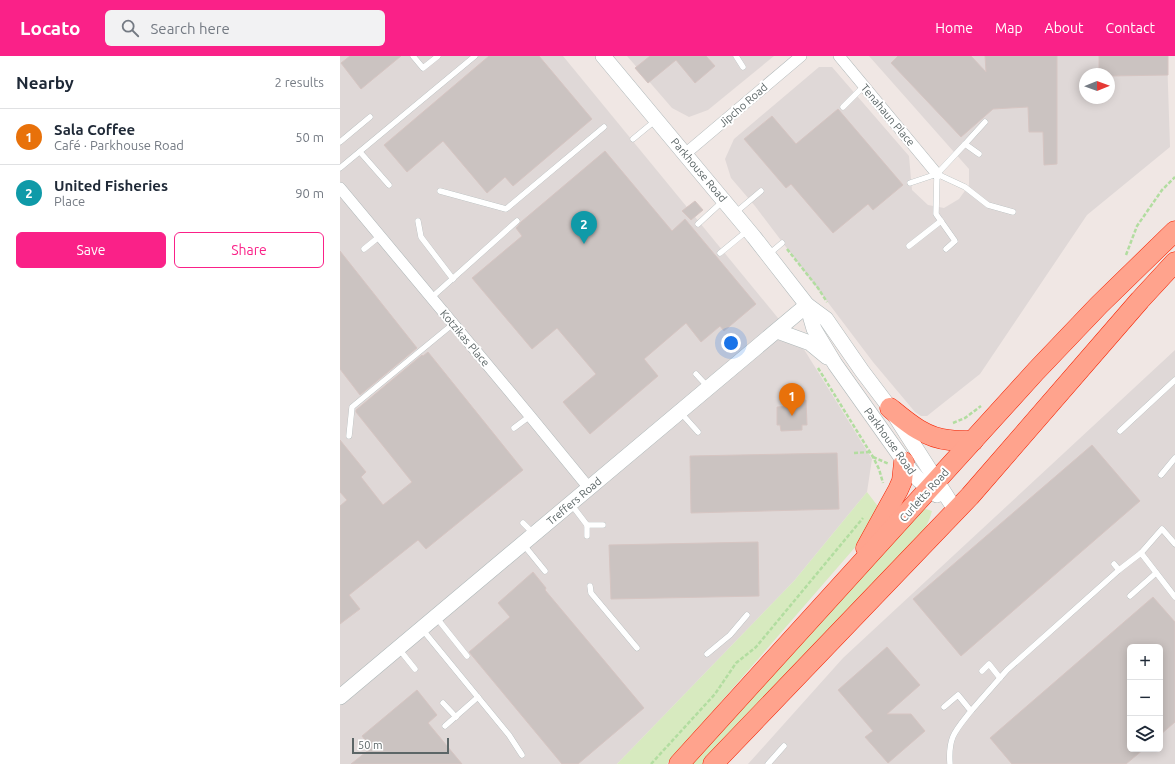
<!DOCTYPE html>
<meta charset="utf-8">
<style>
body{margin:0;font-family:Ubuntu,sans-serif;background:#f2f2f3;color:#1f2937}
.controls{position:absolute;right:12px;bottom:12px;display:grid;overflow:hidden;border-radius:6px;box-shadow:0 2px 10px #0003}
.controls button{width:36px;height:36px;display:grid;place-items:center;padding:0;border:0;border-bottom:1px solid #e0e1e3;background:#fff;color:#1f2937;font:20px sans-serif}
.compass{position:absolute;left:739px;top:12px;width:36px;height:36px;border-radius:50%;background:#fff;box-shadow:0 2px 10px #0003;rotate:89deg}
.scale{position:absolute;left:12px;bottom:10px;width:97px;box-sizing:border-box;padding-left:4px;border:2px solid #5c6667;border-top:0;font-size:11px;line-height:14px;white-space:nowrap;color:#5c6667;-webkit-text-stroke:3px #fff;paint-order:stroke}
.you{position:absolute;left:391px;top:287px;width:14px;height:14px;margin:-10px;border:3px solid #fff;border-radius:50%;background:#1a73e8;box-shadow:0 0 0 6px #1a73e833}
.badge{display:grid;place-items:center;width:26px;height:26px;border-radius:50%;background:#fa2188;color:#fff;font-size:13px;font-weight:700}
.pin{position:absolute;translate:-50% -33px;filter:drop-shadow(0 1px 2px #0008)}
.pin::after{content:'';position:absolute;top:21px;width:14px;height:12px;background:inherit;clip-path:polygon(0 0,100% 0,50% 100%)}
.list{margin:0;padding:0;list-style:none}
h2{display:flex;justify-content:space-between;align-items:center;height:52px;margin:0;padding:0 16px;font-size:17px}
h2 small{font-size:13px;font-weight:400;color:#747a83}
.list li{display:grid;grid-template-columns:26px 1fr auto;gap:12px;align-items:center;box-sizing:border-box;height:56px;padding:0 16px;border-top:1px solid #e0e1e3}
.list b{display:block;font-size:15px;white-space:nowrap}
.list p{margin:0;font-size:13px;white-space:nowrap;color:#747a83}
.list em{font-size:13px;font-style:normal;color:#747a83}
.actions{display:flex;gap:8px;padding:12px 16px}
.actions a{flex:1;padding:9px 0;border:1px solid #fa2188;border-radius:6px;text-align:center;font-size:14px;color:#fa2188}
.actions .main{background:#fa2188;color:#fff}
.icon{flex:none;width:22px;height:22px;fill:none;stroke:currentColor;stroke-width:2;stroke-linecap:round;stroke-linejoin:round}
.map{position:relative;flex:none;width:835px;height:708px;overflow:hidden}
header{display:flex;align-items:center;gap:24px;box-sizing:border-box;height:56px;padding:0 20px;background:#fa2188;color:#fff}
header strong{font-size:19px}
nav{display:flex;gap:22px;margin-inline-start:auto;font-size:14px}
.search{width:280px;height:36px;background:#f2f2f3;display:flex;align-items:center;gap:10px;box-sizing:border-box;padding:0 14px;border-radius:6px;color:#747a83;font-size:15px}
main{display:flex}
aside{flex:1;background:#fff}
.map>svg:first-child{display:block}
.industrial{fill:#dfd8d7;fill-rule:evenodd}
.green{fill:#d7eabf}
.building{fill:#cbc3c1;stroke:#d6c5c2}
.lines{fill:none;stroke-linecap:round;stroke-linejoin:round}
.lane-casing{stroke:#adb5b6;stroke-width:6}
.street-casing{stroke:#adb5b6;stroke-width:12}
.secondary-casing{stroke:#afb8b9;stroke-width:16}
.highway-casing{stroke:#f52100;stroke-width:21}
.path{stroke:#b2dda0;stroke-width:2.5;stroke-dasharray:4 2;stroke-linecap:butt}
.lane{stroke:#fff;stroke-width:5.5}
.street{stroke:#fff;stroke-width:11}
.secondary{stroke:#fff;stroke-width:15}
.highway{stroke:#ffa38d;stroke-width:20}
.labels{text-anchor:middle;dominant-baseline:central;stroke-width:4;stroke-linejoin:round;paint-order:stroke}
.street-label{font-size:11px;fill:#5c6667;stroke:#fff}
</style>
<header>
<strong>Locato</strong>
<div class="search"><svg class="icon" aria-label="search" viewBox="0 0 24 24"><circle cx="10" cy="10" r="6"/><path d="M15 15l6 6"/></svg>Search here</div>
<nav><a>Home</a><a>Map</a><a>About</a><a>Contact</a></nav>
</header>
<main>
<aside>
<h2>Nearby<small>2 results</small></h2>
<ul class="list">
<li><span class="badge" style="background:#e8710a">1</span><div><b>Sala Coffee</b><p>Café · Parkhouse Road</p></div><em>50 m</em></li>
<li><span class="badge" style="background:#0f9aa8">2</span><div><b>United Fisheries</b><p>Place</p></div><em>90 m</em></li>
</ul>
<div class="actions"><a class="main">Save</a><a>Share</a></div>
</aside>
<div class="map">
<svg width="835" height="708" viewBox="0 0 835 708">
<rect width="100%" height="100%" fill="#f0e7e4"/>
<g class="industrial">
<path d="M 0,0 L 223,0 L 465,295 L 532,403 L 527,436 L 454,525 L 277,708 L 0,708 Z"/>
<path d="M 287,0 L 434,0 L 368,54 L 349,61 L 332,52 Z"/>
<path d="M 529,0 L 827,0 L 830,91 L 747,159 L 640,318 L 587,360 L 581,360 L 575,356 L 533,306 L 415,150 L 391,122 L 385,103 L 394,83 L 479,11 L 492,11 L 569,100 L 572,134 L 588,149 L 604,152 L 619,143 L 629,129 L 629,113 ZM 745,18 L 769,18 L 769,42 L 745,42 Z"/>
<path d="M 835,294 L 835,708 L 408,708 L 503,602 ZM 790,591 L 820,591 L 820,693 L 790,693 Z"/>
</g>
<g class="green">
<path d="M 527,436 L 540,453 L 524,481 L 327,708 L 277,708 L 454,525 Z"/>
<path d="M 583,452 L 592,455 C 588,470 581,480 572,492 L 363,708 L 349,708 Z"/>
</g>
<g class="building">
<path d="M 10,0 L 61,0 L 21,33 L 1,7 Z"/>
<path d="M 149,0 L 199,0 L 252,63 L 173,130 L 165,121 L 147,137 L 103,85 L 67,116 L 44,89 Z"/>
<path d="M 310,0 L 366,0 L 375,10 L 355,27 L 336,4 L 308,27 L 295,12 Z"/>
<path d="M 558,0 L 631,0 L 646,16 L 645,0 L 717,0 L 717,108 L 704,109 L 703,76 L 689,76 L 688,51 L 653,53 L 621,81 L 551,7 Z"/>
<path d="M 759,0 L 828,0 L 828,19 L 769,20 L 769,18 L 759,18 Z"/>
<path d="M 498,53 L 563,129 L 533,154 L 528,148 L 493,177 L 451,128 L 446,132 L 404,83 L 432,60 L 456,88 Z"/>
<path d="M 265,95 L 332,175 L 345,163 L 416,248 L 384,275 L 380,270 L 361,286 L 346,267 L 304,303 L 318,320 L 250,378 L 223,346 L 256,318 L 217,272 L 192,293 L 132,222 L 182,180 L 176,172 L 181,166 Z"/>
<path d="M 355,145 L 363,154 L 351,164 L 342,155 Z"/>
<path d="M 0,195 L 77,292 L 20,339 L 0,313 Z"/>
<path d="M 88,296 L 183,414 L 86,493 L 78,484 L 9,539 L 20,553 L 0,568 L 0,450 L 7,444 L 0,436 L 0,384 L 26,416 L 21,421 L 43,449 L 72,426 L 16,356 L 16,354 L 82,299 L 83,300 Z"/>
<path d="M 466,344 L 467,369 L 462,369 L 462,374 L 441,375 L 440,369 L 437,369 L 437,351 L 451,350 L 451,345 Z"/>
<path d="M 752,389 L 800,445 L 621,600 L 573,543 Z"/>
<path d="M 497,397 L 499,453 L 351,457 L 350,400 Z"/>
<path d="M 418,486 L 419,540 L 271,543 L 269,489 Z"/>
<path d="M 193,516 L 206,532 L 205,534 L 304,652 L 238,708 L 222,708 L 129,596 L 170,561 L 158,547 Z"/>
<path d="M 813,541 L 835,566 L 835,666 L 820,679 L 820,591 L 790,591 L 790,693 L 804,693 L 786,708 L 672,708 L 650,682 Z"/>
<path d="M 547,591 L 580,629 L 547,658 L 571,658 L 585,675 L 548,707 L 525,681 L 533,675 L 498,634 Z"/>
<path d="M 77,634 L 97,659 L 88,667 L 122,708 L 11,708 L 31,692 L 22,680 Z"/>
</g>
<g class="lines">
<g class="lane-casing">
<g id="lane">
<path d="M 73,0 L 83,12 L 98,0"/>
<path d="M 396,0 L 403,11"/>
<path d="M 503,51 L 524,30"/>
<path d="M 293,83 L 316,64"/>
<path d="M 0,86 L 30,61"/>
<path d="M 625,88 L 645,66"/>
<path d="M 20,96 L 49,129"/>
<path d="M 0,112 L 135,0"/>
<path d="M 597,118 L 625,131 L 648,149 L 673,156"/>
<path d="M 597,118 L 596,158 L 615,185 L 606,193"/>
<path d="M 570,127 L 597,118 L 625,88 L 639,98"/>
<path d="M 100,135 L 166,153 L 264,71"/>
<path d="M 395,157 L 421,135"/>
<path d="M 78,165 L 81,181 L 113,223"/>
<path d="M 358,168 L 383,145"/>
<path d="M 569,190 L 601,165"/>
<path d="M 24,193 L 40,180"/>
<path d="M 380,197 L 408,174"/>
<path d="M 429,198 L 442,187"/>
<path d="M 91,242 L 177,165"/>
<path d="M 356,318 L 368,331"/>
<path d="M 341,357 L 358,376"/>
<path d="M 174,372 L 190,360"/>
<path d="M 780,375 L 835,324"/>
<path d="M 9,380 L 12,351 L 113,268"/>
<path d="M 821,419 L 835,402"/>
<path d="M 231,448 L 247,469 L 263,469"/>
<path d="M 183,467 L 194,478"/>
<path d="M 247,469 L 247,480"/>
<path d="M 183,488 L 205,515"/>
<path d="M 801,497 L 835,541"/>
<path d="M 779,514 L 801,497 L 822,473 L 835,488"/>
<path d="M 250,530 L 251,537 L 297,592"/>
<path d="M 790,540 L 816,517"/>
<path d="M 96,561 L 127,600"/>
<path d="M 82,573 L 169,679 L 182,699"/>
<path d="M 59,593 L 75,613"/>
<path d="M 367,598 L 390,579 L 407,559"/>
<path d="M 642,615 L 649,608 L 660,622"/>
<path d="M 103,647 L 116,661"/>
<path d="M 604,651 L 618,639 L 631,655 C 615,675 608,681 610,708"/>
<path d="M 631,655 L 667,614 L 779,514 L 774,508"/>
<path d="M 105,670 L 138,641"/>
<path d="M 428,708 L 444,690"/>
</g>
</g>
<g class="street-casing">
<g id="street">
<path d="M 499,0 L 597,118"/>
<path d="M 345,98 L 461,0"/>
<path d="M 0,132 L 190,360 L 249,432"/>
</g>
</g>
<g class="secondary-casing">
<g id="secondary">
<path d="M 263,0 L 414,181 L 467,249 L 486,263 L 522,315 L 550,352 L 616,455"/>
<path d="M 467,249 L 474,273 L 495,308 L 571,415 L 579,424 L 597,439"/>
<path d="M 437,275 L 470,287 L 487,301"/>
<path d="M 0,641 L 467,249"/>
</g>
</g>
<g class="highway-casing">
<g id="highway">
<path d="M 550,352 C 567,366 585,382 609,384 C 617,385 625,385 633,385"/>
<path d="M 526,492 L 558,434 L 562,425 L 564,406"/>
<path d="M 339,708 L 696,315 L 759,249 L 835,175"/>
<path d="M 373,708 L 630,440 L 800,244 L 835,206"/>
</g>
</g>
<g class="path">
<path d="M 447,193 L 478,232 L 487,246"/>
<path d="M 786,199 L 797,170 L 822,134 L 835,121"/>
<path d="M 478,312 L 533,401 L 539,413 L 543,427"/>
<path d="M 613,367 L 625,362 L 641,350"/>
<path d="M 514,397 L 530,396"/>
<path d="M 533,401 L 549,408"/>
<path d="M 311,708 L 375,638 L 396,607 L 416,591 L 421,585 L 523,462"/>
</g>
<use href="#lane" class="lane"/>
<use href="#street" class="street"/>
<use href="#secondary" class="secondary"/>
<use href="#highway" class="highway"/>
</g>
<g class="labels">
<g class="street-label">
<text transform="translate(403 49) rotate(-41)">Jipcho Road</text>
<text transform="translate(548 59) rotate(50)">Tenahaun Place</text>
<text transform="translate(359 114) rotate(50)">Parkhouse Road</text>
<text transform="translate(125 282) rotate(50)">Kotzikas Place</text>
<text transform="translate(550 385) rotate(54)">Parkhouse Road</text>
<text transform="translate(584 439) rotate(-48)">Curletts Road</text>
<text transform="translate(234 445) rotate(-40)">Treffers Road</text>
</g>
</g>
</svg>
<div class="controls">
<button>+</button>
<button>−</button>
<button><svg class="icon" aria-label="layers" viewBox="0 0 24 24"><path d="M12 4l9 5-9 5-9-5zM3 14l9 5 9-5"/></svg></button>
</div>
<svg class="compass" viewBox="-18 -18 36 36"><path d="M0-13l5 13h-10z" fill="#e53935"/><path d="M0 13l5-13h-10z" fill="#747a83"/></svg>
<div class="scale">50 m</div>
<div class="you"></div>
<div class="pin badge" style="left:452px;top:360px;background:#e8710a">1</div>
<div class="pin badge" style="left:244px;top:188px;background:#0f9aa8">2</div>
</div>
</main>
